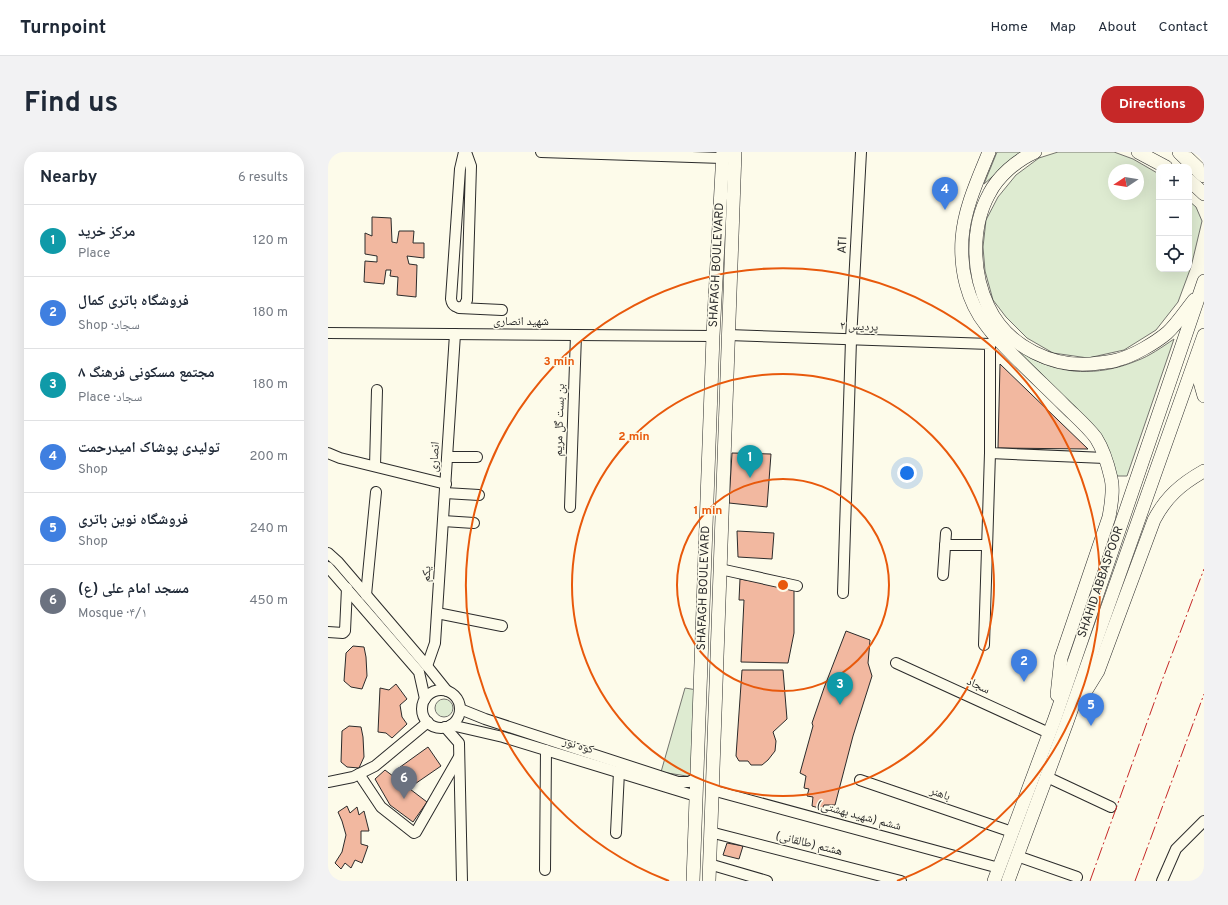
<!DOCTYPE html>
<meta charset="utf-8">
<style>
body{margin:0;font-family:Overpass,"Noto Naskh Arabic",sans-serif;background:#f2f2f3;color:#1f2937}
.controls{position:absolute;right:12px;top:12px;display:grid;overflow:hidden;border-radius:8px;box-shadow:0 4px 16px #0002}
.controls button{width:36px;height:36px;display:grid;place-items:center;padding:0;border:0;border-bottom:1px solid #e0e1e3;background:#fff;color:#1f2937;font:20px sans-serif}
.compass{position:absolute;left:780px;top:12px;width:36px;height:36px;border-radius:50%;background:#fff;box-shadow:0 4px 16px #0002;rotate:258deg}
.you{position:absolute;left:579px;top:321px;width:14px;height:14px;margin:-10px;border:3px solid #fff;border-radius:50%;background:#1a73e8;box-shadow:0 0 0 6px #1a73e833}
.badge{display:grid;place-items:center;width:26px;height:26px;border-radius:50%;background:#c62828;color:#fff;font-size:13px;font-weight:700}
.pin{position:absolute;translate:-50% -33px;filter:drop-shadow(0 1px 2px #0008)}
.pin::after{content:'';position:absolute;top:21px;width:14px;height:12px;background:inherit;clip-path:polygon(0 0,100% 0,50% 100%)}
.list{margin:0;padding:0;list-style:none}
h2{display:flex;justify-content:space-between;align-items:center;height:52px;margin:0;padding:0 16px;font-size:17px}
h2 small{font-size:13px;font-weight:400;color:#747a83}
.list li{display:grid;grid-template-columns:26px 1fr auto;gap:12px;align-items:center;box-sizing:border-box;height:72px;padding:0 16px;border-top:1px solid #e0e1e3}
.list b{display:block;font-size:15px;white-space:nowrap}
.list p{margin:0;font-size:13px;white-space:nowrap;color:#747a83}
.list em{font-size:13px;font-style:normal;color:#747a83}
.icon{flex:none;width:22px;height:22px;fill:none;stroke:currentColor;stroke-width:2;stroke-linecap:round;stroke-linejoin:round}
.map{position:relative;flex:none;width:876px;height:729px;overflow:hidden;border-radius:16px}
header{display:flex;align-items:center;gap:24px;box-sizing:border-box;height:56px;padding:0 20px;background:#fff;border-bottom:1px solid #e0e1e3}
header strong{font-size:19px}
nav{display:flex;gap:22px;margin-inline-start:auto;font-size:14px}
.intro{display:flex;align-items:center;justify-content:space-between;box-sizing:border-box;height:96px;padding:0 24px}
h1{margin:0;font-size:28px}
.button{padding:10px 18px;border-radius:16px;background:#c62828;color:#fff;font-size:14px;font-weight:700}
main{display:flex;gap:24px;padding:0 24px}
aside{flex:1;background:#fff;border-radius:16px;box-shadow:0 4px 16px #0002}
.map>svg:first-child{display:block}
.green{fill:#deebd1;stroke:#74746e;fill-rule:evenodd}
.building{fill:#f2b8a0;stroke:#2b2b2b}
.lines{fill:none;stroke-linecap:round;stroke-linejoin:round}
.minor-casing{stroke:#2b2b2b;stroke-width:12}
.major-casing{stroke:#2b2b2b;stroke-width:14}
.highway-casing{stroke:#2b2b2b;stroke-width:16}
.minor{stroke:#fdfbea;stroke-width:10}
.major{stroke:#fdfbea;stroke-width:13}
.highway{stroke:#fdfbea;stroke-width:15}
.power{stroke:#c62828;stroke-width:1;stroke-dasharray:14 3 2 3;stroke-linecap:butt}
.ring{fill:none;stroke:#e8590c;stroke-width:2}
.labels{text-anchor:middle;dominant-baseline:central;stroke-width:3;stroke-linejoin:round;paint-order:stroke}
.street-label{font-size:12px;fill:#2b2b2b;stroke:#fdfbea}
.centre{fill:#e8590c;stroke:#fdfbea;stroke-width:2}
.ring-label{font-size:12px;text-anchor:middle;font-weight:bold;fill:#e8590c;stroke:#fdfbea;stroke-width:3;stroke-linejoin:round;paint-order:stroke}
</style>
<header>
<strong>Turnpoint</strong>
<nav><a>Home</a><a>Map</a><a>About</a><a>Contact</a></nav>
</header>
<div class="intro"><h1>Find us</h1><a class="button">Directions</a></div>
<main>
<aside>
<h2>Nearby<small>6 results</small></h2>
<ul class="list">
<li><span class="badge" style="background:#0f9aa8">1</span><div><b>مرکز خرید</b><p>Place</p></div><em>120 m</em></li>
<li><span class="badge" style="background:#3f7fe0">2</span><div><b>فروشگاه باتری کمال</b><p>Shop · سجاد</p></div><em>180 m</em></li>
<li><span class="badge" style="background:#0f9aa8">3</span><div><b>مجتمع مسکونی فرهنگ ۸</b><p>Place · سجاد</p></div><em>180 m</em></li>
<li><span class="badge" style="background:#3f7fe0">4</span><div><b>تولیدی پوشاک امیدرحمت</b><p>Shop</p></div><em>200 m</em></li>
<li><span class="badge" style="background:#3f7fe0">5</span><div><b>فروشگاه نوین باتری</b><p>Shop</p></div><em>240 m</em></li>
<li><span class="badge" style="background:#6b7280">6</span><div><b>مسجد امام علی (ع)</b><p>Mosque · ۴/۱</p></div><em>450 m</em></li>
</ul>
</aside>
<div class="map">
<svg width="876" height="729" viewBox="0 0 876 729">
<rect width="100%" height="100%" fill="#fdfbea"/>
<g class="green">
<path d="M 669,0 L 694,0 L 672,18 L 656,32 Z"/>
<path d="M 730,0 L 786,0 L 805,7 L 831,22 L 831,117 L 861,117 L 861,49 L 868,55 L 874,69 L 863,115 L 850,150 L 828,178 L 796,198 L 760,206 L 725,201 L 699,186 L 678,165 L 665,148 L 657,119 L 655,95 L 658,68 L 670,45 L 688,23 L 711,6 ZM 786,18 L 810,18 L 810,42 L 786,42 Z"/>
<path d="M 846,187 L 799,324 L 788,324 L 732,243 L 681,190 C 690,196 699,205 709,209 C 741,224 777,222 808,209 C 822,204 834,195 846,187 Z"/>
<path d="M 357,536 L 369,538 L 365,625 L 333,620 Z"/>
<circle cx="116" cy="556" r="9"/>
</g>
<g class="building">
<path d="M 44,65 L 63,66 L 64,90 L 69,91 L 71,79 L 86,79 L 85,91 L 96,91 L 96,106 L 79,104 L 81,112 L 89,113 L 88,145 L 69,143 L 70,125 L 62,124 L 63,118 L 58,118 L 56,132 L 36,130 L 37,109 L 49,110 L 49,104 L 37,102 L 37,81 L 44,84 Z"/>
<path d="M 672,212 L 760,297 L 670,296 Z"/>
<path d="M 404,301 L 443,302 L 439,355 L 401,351 Z"/>
<path d="M 409,379 L 446,381 L 444,407 L 410,405 Z"/>
<path d="M 412,427 L 466,436 L 466,481 L 460,511 L 413,510 L 416,448 L 411,448 Z"/>
<path d="M 518,479 L 542,488 L 540,511 L 544,524 L 525,584 L 507,653 L 496,653 L 494,657 L 484,654 L 485,645 L 479,644 L 481,637 L 476,636 L 478,624 L 472,621 L 485,574 L 484,571 L 496,536 Z"/>
<path d="M 25,494 L 36,495 L 38,505 L 39,524 L 34,537 L 23,535 L 16,529 L 18,501 Z"/>
<path d="M 414,518 L 455,518 L 459,567 L 445,580 L 448,589 L 447,599 L 440,608 L 434,613 L 423,613 L 420,609 L 411,609 L 408,604 Z"/>
<path d="M 68,532 L 79,547 L 72,553 L 74,565 L 79,572 L 64,586 L 58,581 L 50,580 L 52,536 L 61,538 Z"/>
<path d="M 21,574 L 33,575 L 35,585 L 36,605 L 31,616 L 19,615 L 13,610 L 14,579 Z"/>
<path d="M 100,595 L 113,614 L 81,636 L 68,618 Z"/>
<path d="M 57,618 L 99,650 L 85,670 L 62,653 L 47,627 Z"/>
<path d="M 19,654 L 22,661 L 29,655 L 31,663 L 36,659 L 41,679 L 33,679 L 33,692 L 40,694 L 34,711 L 27,708 L 23,716 L 17,711 L 13,717 L 7,711 L 14,700 L 18,683 L 14,669 L 10,660 Z"/>
<path d="M 399,691 L 415,694 L 411,707 L 395,703 Z"/>
</g>
<g class="lines">
<g class="minor-casing">
<g id="minor">
<path d="M 136,0 L 132,17 L 123,147 C 124,154 129,157 136,154 L 139,148 L 143,14 L 138,0"/>
<path d="M 213,0 L 394,6"/>
<path d="M 131,156 L 174,158"/>
<path d="M 0,181 L 385,184"/>
<path d="M 400,183 L 662,192 L 662,301 L 777,306"/>
<path d="M 0,301 L 12,306 L 118,332"/>
<path d="M 120,305 L 149,305"/>
<path d="M 47,314 L 49,238"/>
<path d="M 117,341 L 151,343"/>
<path d="M 242,355 L 248,183"/>
<path d="M 115,369 L 146,371"/>
<path d="M 617,393 L 659,393"/>
<path d="M 0,401 L 10,410 L 99,514 L 119,539"/>
<path d="M 0,415 L 91,520 L 97,547"/>
<path d="M 392,417 L 469,434"/>
<path d="M 615,423 L 618,381"/>
<path d="M 515,441 L 523,188 L 533,0"/>
<path d="M 38,443 L 48,340"/>
<path d="M 109,461 L 174,474"/>
<path d="M 0,480 L 15,481 L 17,479 L 19,436"/>
<path d="M 656,493 L 662,301"/>
<path d="M 568,511 L 721,581"/>
<path d="M 99,514 L 107,491 L 127,182"/>
<circle cx="113" cy="557" r="19"/>
<path d="M 132,557 L 157,567 L 350,630 L 361,630 L 368,626"/>
<path d="M 123,573 L 175,585 L 368,644"/>
<path d="M 117,575 L 131,591 L 134,729"/>
<path d="M 31,622 L 53,655 L 86,681 L 88,680 L 131,605"/>
<path d="M 719,625 L 783,655"/>
<path d="M 532,628 L 684,680"/>
<path d="M 0,630 L 25,625 L 47,614 L 100,570"/>
<path d="M 384,638 L 671,716"/>
<path d="M 382,680 L 573,729"/>
<path d="M 288,681 L 291,620"/>
<path d="M 689,704 L 749,725"/>
<path d="M 381,712 L 439,729"/>
<path d="M 217,718 L 218,598"/>
<path d="M 834,729 L 848,697 L 876,669"/>
</g>
</g>
<g class="major-casing">
<g id="major">
<path d="M 661,0 C 650,27 636,57 634,87 C 632,117 639,149 658,173 C 668,187 681,199 693,211 C 707,225 722,239 736,253 C 747,264 759,274 768,286 C 775,297 780,313 783,326 C 786,338 783,353 781,365 L 733,506 L 729,543"/>
<path d="M 707,0 C 689,8 670,24 661,42 C 643,75 644,120 660,154 C 679,195 727,218 771,211 C 777,210 783,210 789,208 C 805,204 827,191 839,181 C 849,172 858,158 866,148"/>
<path d="M 810,0 L 838,15"/>
<path d="M 861,28 L 876,42"/>
<path d="M 876,204 L 872,230 L 876,244"/>
<path d="M 754,545 L 770,519 L 826,368 C 838,345 853,332 876,319"/>
<path d="M 365,729 L 385,184 L 395,0"/>
<path d="M 381,729 L 407,0"/>
<path d="M 666,729 L 727,566 L 876,129"/>
<path d="M 680,729 L 739,570 L 876,183"/>
</g>
</g>
<g class="highway-casing">
<path id="highway" d="M 852,0 L 876,23"/>
</g>
<use href="#minor" class="minor"/>
<use href="#major" class="major"/>
<use href="#highway" class="highway"/>
<g class="power">
<path d="M 762,729 L 835,526 L 876,417"/>
<path d="M 807,729 L 876,542"/>
</g>
</g>
<g class="ring">
<circle cx="455" cy="433" r="106"/>
<circle cx="455" cy="433" r="211"/>
<path d="M341 729A317 317 0 1 1 569 729"/>
</g>
<g class="labels">
<g class="street-label">
<text transform="translate(515 93) rotate(-87)">ATI</text>
<text transform="translate(389 113) rotate(-87)">SHAFAGH BOULEVARD</text>
<text x="193" y="170">شهید انصاری</text>
<text transform="translate(531 175) rotate(2)">پردیس ۲</text>
<text transform="translate(232 268) rotate(-88)">بن بست گل مریم</text>
<text transform="translate(107 305) rotate(-86)">انصاری</text>
<text transform="translate(99 422) rotate(-86)">یکم</text>
<text transform="translate(773 430) rotate(-71)">SHAHID ABBASPOOR</text>
<text transform="translate(376 436) rotate(-88)">SHAFAGH BOULEVARD</text>
<text transform="translate(650 534) rotate(25)">سجاد</text>
<text transform="translate(250 594) rotate(17)">کوه نور</text>
<text transform="translate(612 642) rotate(19)">باهنر</text>
<text transform="translate(531 664) rotate(15)">ششم (شهید بهشتی)</text>
<text transform="translate(481 692) rotate(14)">هشتم (طالقانی)</text>
</g>
</g>
<circle cx="455" cy="433" r="6" class="centre"/>
<g class="ring-label">
<text x="231" y="213">3 min</text>
<text x="306" y="288">2 min</text>
<text x="380" y="362">1 min</text>
</g>
</svg>
<div class="controls">
<button>+</button>
<button>−</button>
<button><svg class="icon" aria-label="locate" viewBox="0 0 24 24"><circle cx="12" cy="12" r="6"/><path d="M12 2v4M12 18v4M2 12h4M18 12h4"/></svg></button>
</div>
<svg class="compass" viewBox="-18 -18 36 36"><path d="M0-13l5 13h-10z" fill="#e53935"/><path d="M0 13l5-13h-10z" fill="#747a83"/></svg>
<div class="you"></div>
<div class="pin badge" style="left:422px;top:326px;background:#0f9aa8">1</div>
<div class="pin badge" style="left:696px;top:530px;background:#3f7fe0">2</div>
<div class="pin badge" style="left:512px;top:553px;background:#0f9aa8">3</div>
<div class="pin badge" style="left:617px;top:58px;background:#3f7fe0">4</div>
<div class="pin badge" style="left:763px;top:574px;background:#3f7fe0">5</div>
<div class="pin badge" style="left:76px;top:647px;background:#6b7280">6</div>
</div>
</main>
